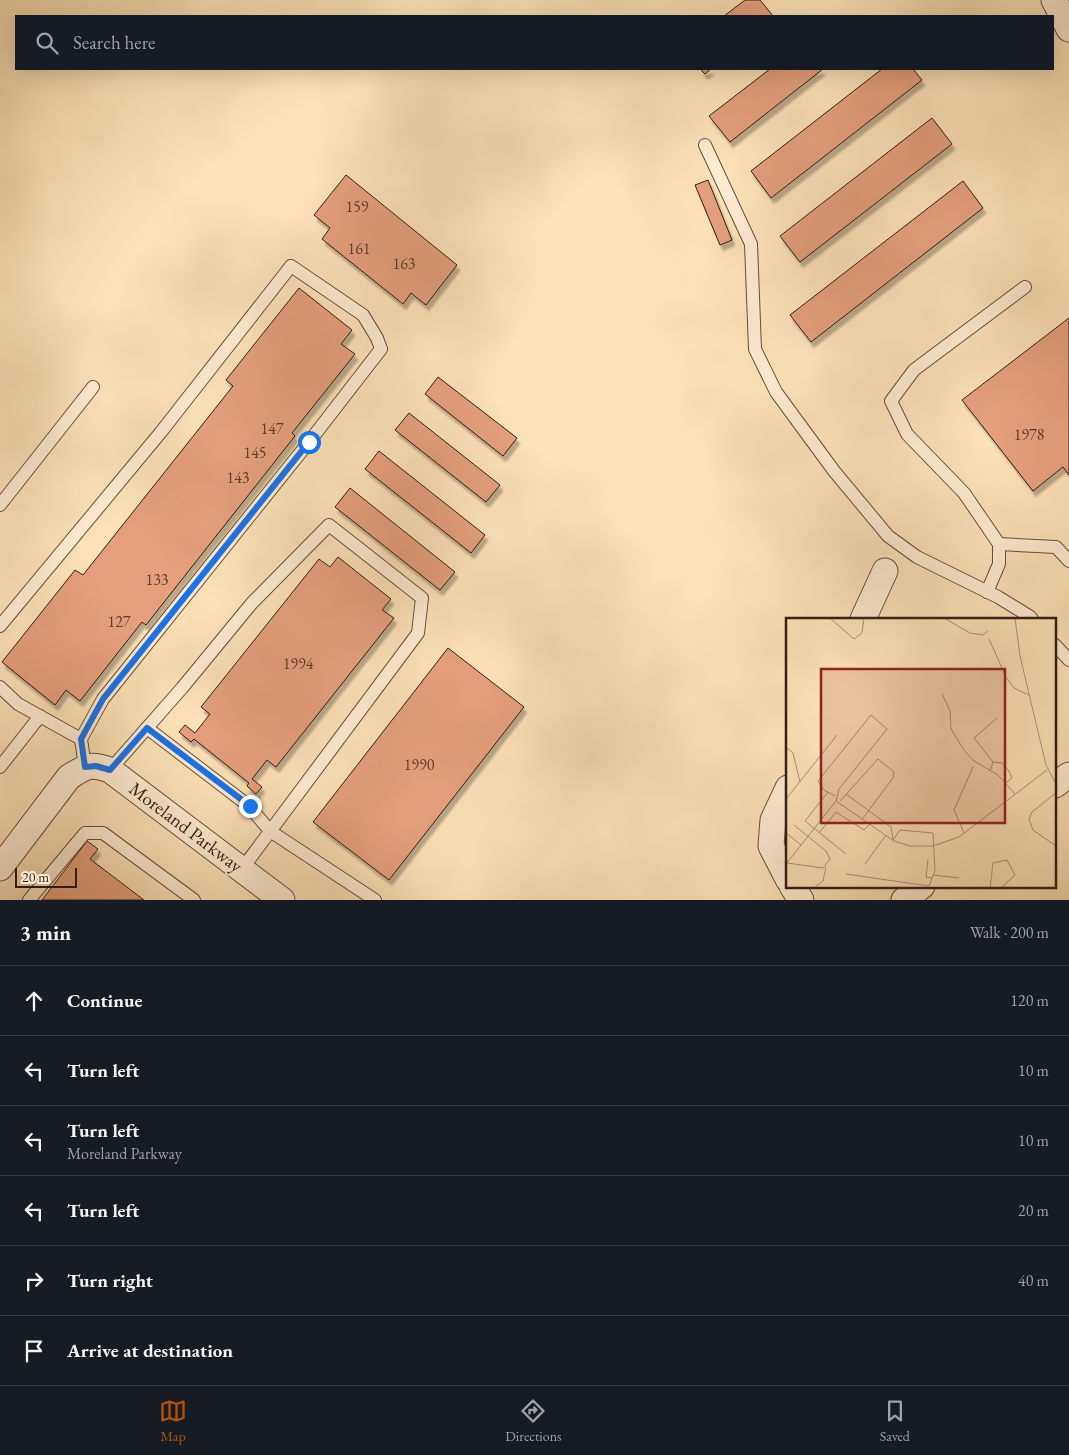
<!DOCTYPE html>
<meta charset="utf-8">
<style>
body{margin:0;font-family:"EB Garamond",serif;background:#242831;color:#f1f3f6}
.scale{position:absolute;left:15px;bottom:12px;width:62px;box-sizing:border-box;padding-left:5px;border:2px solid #321e13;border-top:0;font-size:14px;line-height:18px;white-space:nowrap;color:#321e13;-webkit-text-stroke:4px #feecd1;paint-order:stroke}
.stop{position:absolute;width:15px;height:15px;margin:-11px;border:4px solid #1a73e8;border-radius:50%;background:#fff}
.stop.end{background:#1a73e8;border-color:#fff;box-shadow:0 1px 5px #0008}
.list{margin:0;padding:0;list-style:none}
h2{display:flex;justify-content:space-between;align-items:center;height:65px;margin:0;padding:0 20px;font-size:21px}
h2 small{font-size:16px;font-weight:400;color:#9ea1a6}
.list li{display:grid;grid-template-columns:32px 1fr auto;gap:15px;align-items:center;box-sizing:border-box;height:70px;padding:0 20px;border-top:1px solid #363941}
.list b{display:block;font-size:19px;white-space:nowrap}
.list p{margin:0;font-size:16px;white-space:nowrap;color:#9ea1a6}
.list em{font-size:16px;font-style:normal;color:#9ea1a6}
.icon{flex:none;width:28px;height:28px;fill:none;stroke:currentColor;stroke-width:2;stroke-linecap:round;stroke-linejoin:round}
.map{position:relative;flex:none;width:1069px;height:900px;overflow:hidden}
.search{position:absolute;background:#171b24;box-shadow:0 5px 20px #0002;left:15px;right:15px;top:15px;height:55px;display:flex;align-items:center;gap:12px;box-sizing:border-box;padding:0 18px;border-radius:0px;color:#9ea1a6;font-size:19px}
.sheet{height:485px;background:#171b24}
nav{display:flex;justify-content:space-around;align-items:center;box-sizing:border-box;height:70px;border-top:1px solid #363941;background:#171b24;font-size:14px;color:#9ea1a6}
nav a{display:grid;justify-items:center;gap:2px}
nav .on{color:#b45309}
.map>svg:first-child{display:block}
.building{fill:#e59f7b;stroke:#321e13;filter:url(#shadow)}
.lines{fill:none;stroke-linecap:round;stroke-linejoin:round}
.service-casing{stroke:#654f3c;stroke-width:14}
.minor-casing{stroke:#654f3c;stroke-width:27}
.service{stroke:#feecd1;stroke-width:12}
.minor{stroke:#feecd1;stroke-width:25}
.route{stroke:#1a73e8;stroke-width:6}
.labels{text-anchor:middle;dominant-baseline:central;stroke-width:4;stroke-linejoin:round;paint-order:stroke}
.number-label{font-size:16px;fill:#5f3e2d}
.street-label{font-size:19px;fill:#321e13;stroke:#feecd1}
.inset-road{fill:none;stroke:#ac9476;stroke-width:1}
.view{fill:#8f2418;fill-opacity:0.15;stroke:#8f2418;stroke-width:2.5}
.inset-edge{fill:none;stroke:#321e13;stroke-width:2.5}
</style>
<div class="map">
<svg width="1069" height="900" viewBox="0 0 1069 900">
<defs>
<filter id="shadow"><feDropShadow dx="3" dy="5.5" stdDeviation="1" flood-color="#0004"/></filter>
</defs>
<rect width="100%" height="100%" fill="#fde2b8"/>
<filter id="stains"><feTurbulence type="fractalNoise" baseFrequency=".004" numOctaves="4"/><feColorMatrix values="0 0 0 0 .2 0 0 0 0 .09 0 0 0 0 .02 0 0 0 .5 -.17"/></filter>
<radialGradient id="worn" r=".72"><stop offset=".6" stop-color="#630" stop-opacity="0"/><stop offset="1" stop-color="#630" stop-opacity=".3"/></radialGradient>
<g class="building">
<path d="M 745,0 L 760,0 L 773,16 L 724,16 Z"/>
<path d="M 700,69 L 711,69 L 705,74 Z"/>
<path d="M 770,69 L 823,69 L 730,142 L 709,116 Z"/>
<path d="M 882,69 L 913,69 L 922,80 L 771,198 L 751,171 Z"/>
<path d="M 932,118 L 952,144 L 800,262 L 780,236 Z"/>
<path d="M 346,175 L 457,265 L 426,305 L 411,293 L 403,304 L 322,239 L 330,228 L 314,215 Z"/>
<path d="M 708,180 L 732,240 L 720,245 L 695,185 Z"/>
<path d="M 963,181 L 983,208 L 811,342 L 790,315 Z"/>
<path d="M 299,288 L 352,330 L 341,344 L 355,354 L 292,433 L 295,436 L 146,625 L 142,622 L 80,701 L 66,690 L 55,705 L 2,662 L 75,570 L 83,575 L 233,386 L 226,380 Z"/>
<path d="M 1069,318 L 1069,475 L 1063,467 L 1033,491 L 962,400 Z"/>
<path d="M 438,377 L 517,438 L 503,456 L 425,394 Z"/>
<path d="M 409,413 L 500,485 L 486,502 L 395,430 Z"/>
<path d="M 379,451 L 485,535 L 471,553 L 365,469 Z"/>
<path d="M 350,488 L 455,572 L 440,590 L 335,507 Z"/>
<path d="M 338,557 L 391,599 L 382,610 L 394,618 L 276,767 L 267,760 L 252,779 L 262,787 L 256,794 L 247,786 L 249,783 L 194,739 L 191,742 L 179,732 L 185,725 L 195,733 L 210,714 L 201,707 L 319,559 L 330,567 Z"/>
<path d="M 448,648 L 524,707 L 389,880 L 313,822 Z"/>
<path d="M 87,841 L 98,849 L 90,859 L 144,900 L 42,900 Z"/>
</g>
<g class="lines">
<g class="service-casing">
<g id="service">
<path d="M 705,145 L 751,244 L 755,349 L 776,392 L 834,471 L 888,536 L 917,557 L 998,597 L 1029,616 L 1032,619"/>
<path d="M 0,505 L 93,387"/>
<path d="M 999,544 L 1056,547 L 1069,561"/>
<path d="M 987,592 L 999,564 L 999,544 L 964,493 L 907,434 L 891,401 L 914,370 L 1025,287"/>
<path d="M 0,626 L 161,432 L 291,266 L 363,315 L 377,338 L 381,349 L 309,442 L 103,699 L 81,739 L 85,767"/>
<path d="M 1055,645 L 1069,660"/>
<path d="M 0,687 L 18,704 L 81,739"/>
<path d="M 147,728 L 249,806 L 270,831 L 375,900"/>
<path d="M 0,767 L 40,716"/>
<path d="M 110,770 L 182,688 L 252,603 L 329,525 L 422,598 L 418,633 L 242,869"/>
<path d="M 29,900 L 85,833 L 103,833 L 194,900"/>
</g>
</g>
<g class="minor-casing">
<g id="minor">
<path d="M 1054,0 L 1069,29"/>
<path d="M 863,619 L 885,571"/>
<path d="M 1055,785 L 1069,775"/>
<path d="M 788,788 L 773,820 L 771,846 L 788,879"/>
<path d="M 0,868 L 69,777 C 87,766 89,763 110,770 L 282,900"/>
<path d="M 792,886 L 801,900"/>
<path d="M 904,900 L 922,886"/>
</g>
</g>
<use href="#service" class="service"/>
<use href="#minor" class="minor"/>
</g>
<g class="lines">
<path class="route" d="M 250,806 L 147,728 L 110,770 L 96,766 L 85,767 L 81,739 L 103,699 L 309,442"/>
</g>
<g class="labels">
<g class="number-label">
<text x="357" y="206">159</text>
<text x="359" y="248">161</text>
<text x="404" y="263">163</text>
<text x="272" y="428">147</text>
<text x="1029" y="434">1978</text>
<text x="255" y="452">145</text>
<text x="238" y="477">143</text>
<text x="157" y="579">133</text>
<text x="119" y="621">127</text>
<text x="298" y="663">1994</text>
<text x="419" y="764">1990</text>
</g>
<g class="street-label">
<text transform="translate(186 827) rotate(37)">Moreland Parkway</text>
</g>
</g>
<g transform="translate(786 618)">
<rect width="270" height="270" fill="#fde2b8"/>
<path class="inset-road" d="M 44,0 L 68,21 L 76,15 L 78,0M 158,0 L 184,15 L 197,17 L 202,13M 229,0 L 234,38 L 260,147 L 270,166M 203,21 L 220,59 L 228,70 L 243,77M 156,76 L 164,93 L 165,111 L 178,132 L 188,143 L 212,157 L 229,176M 0,129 L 7,135 L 14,164M 207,144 L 216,145 L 223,153 L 226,160 L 220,165M 204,153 L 207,144 L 188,120 L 211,100M 42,174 L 19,203 L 60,236M 270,175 L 246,194 L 243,201 L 247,212 L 270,228M 60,176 L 105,209 L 107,221M 49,178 L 38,172 L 32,163 L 85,97 L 101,111 L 53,171 L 50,183M 0,181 L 51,117M 50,183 L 108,223 L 124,228 L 147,228 L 173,219 L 261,152M 54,183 L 92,141 L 108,154 L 107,160 L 77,200M 0,215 L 15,227M 33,215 L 50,194 L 78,212 L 84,206M 178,215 L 168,192 L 187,149M 142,242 L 140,259 L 146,260M 1,245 L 37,250 L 44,241 L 40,233 L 8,207M 0,246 L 50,183M 79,246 L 100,217M 60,256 L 143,268 L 149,253 L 147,215 L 114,212 L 107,222M 147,257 L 173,260M 28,270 L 37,263 L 40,249M 204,270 L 207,245 L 221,242 L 229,257 L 215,270"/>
<path class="view" d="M 35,51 L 219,51 L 219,205 L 35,205 Z"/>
<rect width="270" height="270" class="inset-edge"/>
</g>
<rect width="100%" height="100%" filter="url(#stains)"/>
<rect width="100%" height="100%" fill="url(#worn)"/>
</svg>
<div class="scale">20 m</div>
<div class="stop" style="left:309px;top:442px"></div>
<div class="stop end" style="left:250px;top:806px"></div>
<div class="search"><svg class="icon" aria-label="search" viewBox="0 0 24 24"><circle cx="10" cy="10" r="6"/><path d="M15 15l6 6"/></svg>Search here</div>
</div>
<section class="sheet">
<h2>3 min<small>Walk · 200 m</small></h2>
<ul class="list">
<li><svg class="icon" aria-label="ahead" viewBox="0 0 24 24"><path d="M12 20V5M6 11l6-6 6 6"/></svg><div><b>Continue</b></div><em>120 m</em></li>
<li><svg class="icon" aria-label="left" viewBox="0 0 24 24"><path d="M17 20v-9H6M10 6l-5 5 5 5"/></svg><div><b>Turn left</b></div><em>10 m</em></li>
<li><svg class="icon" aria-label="left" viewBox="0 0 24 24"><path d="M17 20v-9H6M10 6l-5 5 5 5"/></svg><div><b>Turn left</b><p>Moreland Parkway</p></div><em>10 m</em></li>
<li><svg class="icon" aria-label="left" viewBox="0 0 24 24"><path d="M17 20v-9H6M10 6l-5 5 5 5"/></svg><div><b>Turn left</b></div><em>20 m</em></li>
<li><svg class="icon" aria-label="right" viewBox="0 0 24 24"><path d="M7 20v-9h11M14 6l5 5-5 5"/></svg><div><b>Turn right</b></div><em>40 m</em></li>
<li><svg class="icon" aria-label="arrive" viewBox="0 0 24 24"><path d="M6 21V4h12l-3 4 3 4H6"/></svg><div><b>Arrive at destination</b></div></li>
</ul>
</section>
<nav>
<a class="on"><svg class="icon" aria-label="map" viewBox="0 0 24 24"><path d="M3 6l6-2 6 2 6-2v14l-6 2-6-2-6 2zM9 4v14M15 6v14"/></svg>Map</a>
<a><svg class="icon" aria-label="directions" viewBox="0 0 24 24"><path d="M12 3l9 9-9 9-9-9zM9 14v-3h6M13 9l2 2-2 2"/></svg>Directions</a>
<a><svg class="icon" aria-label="saved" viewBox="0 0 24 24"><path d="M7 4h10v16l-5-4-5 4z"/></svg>Saved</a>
</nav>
